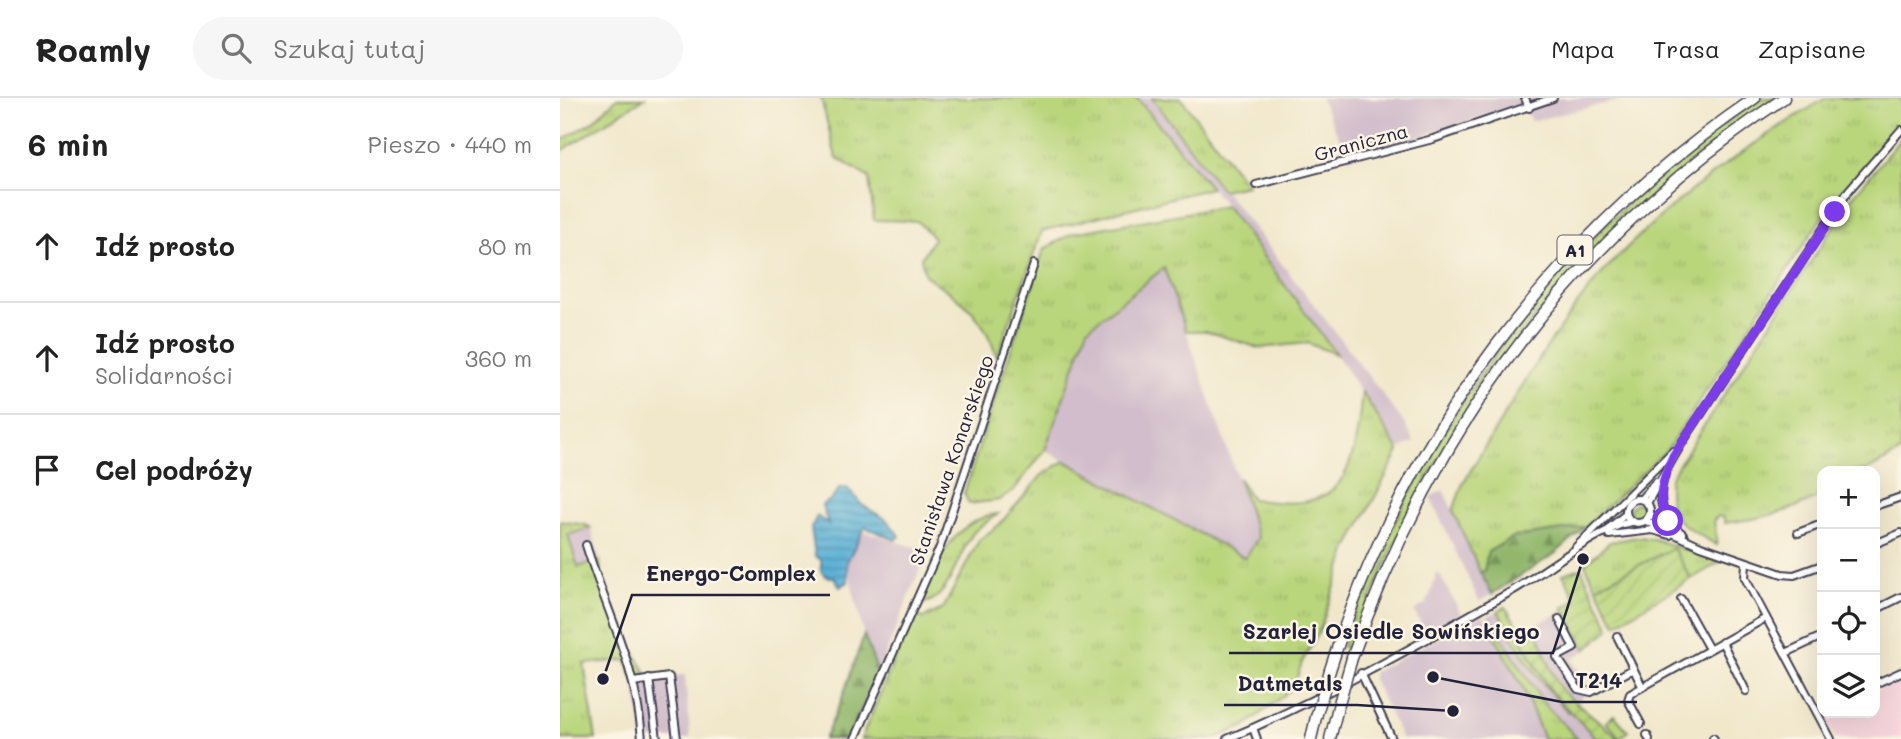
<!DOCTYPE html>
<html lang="pl">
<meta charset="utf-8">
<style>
body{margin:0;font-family:Mali,sans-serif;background:#f6f6f6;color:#222}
.controls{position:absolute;right:21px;bottom:21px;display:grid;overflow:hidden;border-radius:14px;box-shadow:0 7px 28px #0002}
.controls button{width:63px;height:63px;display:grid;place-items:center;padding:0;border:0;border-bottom:2px solid #e0e0e0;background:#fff;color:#222;font:35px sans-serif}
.stop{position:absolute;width:21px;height:21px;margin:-16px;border:5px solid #7c3aed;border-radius:50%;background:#fff}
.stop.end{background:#7c3aed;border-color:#fff;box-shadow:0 2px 7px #0008}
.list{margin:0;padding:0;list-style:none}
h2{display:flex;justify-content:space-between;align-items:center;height:91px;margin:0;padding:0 28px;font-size:30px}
h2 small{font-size:23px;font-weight:400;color:#767676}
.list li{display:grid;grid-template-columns:46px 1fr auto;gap:21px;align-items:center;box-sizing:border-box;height:112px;padding:0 28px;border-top:2px solid #e0e0e0}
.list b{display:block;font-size:26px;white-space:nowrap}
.list p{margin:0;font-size:23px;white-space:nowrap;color:#767676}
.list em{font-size:23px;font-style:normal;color:#767676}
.icon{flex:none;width:38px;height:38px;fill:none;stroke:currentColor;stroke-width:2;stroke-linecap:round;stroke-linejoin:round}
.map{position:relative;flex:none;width:1341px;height:641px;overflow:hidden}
header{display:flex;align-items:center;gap:42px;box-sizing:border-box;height:98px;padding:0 35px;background:#fff;border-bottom:2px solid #e0e0e0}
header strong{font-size:33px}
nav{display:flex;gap:38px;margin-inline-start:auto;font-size:24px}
.search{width:490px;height:63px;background:#f6f6f6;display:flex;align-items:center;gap:18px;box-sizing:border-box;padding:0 24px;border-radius:38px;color:#767676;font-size:26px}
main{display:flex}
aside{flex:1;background:#fff}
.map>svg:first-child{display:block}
.built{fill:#f5cfda}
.industrial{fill:#d1bdcb}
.grass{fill:url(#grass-tufts);stroke:#6e7c5c;stroke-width:2}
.forest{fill:url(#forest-firs);stroke:#5a6c54;stroke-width:2}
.garden{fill:url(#garden-furrows);stroke:#6e7c5c;stroke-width:2}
.pitch{fill:#b9d67c;stroke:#6e7c5c;stroke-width:2}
.water{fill:url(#water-rules);stroke:#3e6988;stroke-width:2}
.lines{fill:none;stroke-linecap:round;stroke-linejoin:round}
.minor-casing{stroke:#414051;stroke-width:10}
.highway-casing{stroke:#414051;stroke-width:13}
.minor{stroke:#fff;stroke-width:6}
.highway{stroke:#fff;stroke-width:10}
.highway-bridge-casing{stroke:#414051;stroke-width:13;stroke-linecap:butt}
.highway-bridge{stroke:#fff;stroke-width:10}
.route{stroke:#7c3aed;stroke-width:9}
.labels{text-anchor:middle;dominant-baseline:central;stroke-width:5;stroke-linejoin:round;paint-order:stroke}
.shield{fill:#fcf5e5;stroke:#63616e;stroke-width:2}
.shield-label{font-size:18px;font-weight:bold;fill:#22223b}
.street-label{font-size:19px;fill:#22223b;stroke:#fcf5e5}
.leader{fill:none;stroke:#22223b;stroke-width:2.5}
.callout-dot{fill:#22223b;stroke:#fcf5e5;stroke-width:2.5}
.callout-label{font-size:21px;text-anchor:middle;font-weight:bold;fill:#22223b;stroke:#fcf5e5;stroke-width:5;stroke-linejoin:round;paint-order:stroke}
</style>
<header>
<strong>Roamly</strong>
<div class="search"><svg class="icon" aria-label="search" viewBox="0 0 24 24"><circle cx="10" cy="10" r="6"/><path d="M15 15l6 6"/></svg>Szukaj tutaj</div>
<nav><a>Mapa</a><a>Trasa</a><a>Zapisane</a></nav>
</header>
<main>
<aside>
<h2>6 min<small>Pieszo · 440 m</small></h2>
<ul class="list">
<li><svg class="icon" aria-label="ahead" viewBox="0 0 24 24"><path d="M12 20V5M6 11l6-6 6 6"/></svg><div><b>Idź prosto</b></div><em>80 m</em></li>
<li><svg class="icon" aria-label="ahead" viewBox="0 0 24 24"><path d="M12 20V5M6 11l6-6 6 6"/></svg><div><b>Idź prosto</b><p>Solidarności</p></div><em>360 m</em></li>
<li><svg class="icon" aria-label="arrive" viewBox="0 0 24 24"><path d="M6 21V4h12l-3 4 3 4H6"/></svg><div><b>Cel podróży</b></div></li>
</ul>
</aside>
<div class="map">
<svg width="1341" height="641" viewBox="0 0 1341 641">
<defs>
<pattern id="grass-tufts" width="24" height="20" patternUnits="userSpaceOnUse" patternTransform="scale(1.75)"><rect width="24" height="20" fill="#b9d67c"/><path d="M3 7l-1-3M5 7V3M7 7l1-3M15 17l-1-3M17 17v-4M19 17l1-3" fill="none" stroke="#9fb76c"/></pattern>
<pattern id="forest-firs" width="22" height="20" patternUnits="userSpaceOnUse" patternTransform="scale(1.75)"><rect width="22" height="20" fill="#92b76c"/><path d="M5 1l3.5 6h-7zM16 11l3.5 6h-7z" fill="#77945a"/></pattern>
<pattern id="garden-furrows" width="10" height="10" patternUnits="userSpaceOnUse" patternTransform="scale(1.75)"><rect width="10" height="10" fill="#b9d67c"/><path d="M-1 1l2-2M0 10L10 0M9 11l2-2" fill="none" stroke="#9fb76c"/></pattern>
<pattern id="water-rules" width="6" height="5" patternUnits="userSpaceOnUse" patternTransform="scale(1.75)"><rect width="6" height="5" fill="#59b0d6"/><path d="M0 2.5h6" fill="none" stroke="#498faf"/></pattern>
</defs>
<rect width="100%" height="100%" fill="#fcf5e5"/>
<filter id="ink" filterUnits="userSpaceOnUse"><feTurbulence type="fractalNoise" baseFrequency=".0143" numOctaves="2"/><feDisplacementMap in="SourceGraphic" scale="14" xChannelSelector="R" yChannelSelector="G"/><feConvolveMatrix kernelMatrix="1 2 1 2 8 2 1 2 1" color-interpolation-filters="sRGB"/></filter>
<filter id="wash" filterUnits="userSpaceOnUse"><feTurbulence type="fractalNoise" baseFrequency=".00686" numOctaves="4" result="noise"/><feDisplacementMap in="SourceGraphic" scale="28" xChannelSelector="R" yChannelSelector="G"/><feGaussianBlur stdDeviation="1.57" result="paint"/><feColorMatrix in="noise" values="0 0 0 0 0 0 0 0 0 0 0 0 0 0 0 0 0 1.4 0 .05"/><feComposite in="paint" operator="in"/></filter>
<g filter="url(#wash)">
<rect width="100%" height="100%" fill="#f1e8cc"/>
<path class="built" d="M 1336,583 L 1341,592 L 1341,641 L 1276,641 L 1264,619 L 1274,615 L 1315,615 L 1315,594 Z"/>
<g class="industrial">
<path d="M 577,0 L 592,0 L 771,229 L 845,326 L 854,344 L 838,352 L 776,256 L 666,108 Z"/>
<path d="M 760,0 L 1069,0 L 971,23 L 963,7 L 789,60 Z"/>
<path d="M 604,170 L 698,440 L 685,460 L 485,352 L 528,230 Z"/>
<path d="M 883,392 L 932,496 L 919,503 L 870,399 Z"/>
<path d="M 31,430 L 40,463 L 18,470 L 8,437 Z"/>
<path d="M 303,433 L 367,453 L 318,575 L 304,537 L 287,467 Z"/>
<path d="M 878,474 L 901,516 L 866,535 L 854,513 L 867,505 Z"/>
<path d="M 1004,512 L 1026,552 L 1011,561 L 1028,589 L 1020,604 L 1008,598 L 989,569 L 989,557 L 978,536 L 962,534 Z"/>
<path d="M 938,513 L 958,550 L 988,594 L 1037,641 L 1018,641 L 984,606 L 928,518 Z"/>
<path d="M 923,517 L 963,590 L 984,641 L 842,641 L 812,579 L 814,574 Z"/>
<path d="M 87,577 L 125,577 L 130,641 L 84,641 L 73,580 Z"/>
</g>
<g class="grass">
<path d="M 57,0 L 84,0 L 0,54 L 0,43 L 32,24 Z"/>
<path d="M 261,0 L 577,0 L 651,90 L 482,133 L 437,259 C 421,212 403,204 365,177 L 361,160 L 374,140 L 357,123 L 314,122 L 309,80 L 276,59 Z"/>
<path d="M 592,0 L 621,0 L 687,87 L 662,92 Z"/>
<path d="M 1201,0 L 1217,0 C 1009,140 877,317 791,552 L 782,549 C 862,326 1003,132 1201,0 Z"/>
<path d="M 1266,0 L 1341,0 L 1341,24 L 1263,118 L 1107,352 L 1025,429 L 953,439 L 928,454 L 924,474 L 920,474 L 893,413 L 903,385 C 946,316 993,229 1048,169 C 1111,102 1187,47 1266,0 Z"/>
<path d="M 1341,40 L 1341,354 L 1306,373 L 1262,373 L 1262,397 C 1231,414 1200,421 1165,425 L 1164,419 L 1158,418 L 1154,422 L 1157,447 C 1125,428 1104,423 1110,380 L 1294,97 Z"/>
<path d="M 666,108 L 776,256 L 747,245 L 699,250 L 646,233 L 626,233 L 604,170 L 528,230 L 485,352 L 453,393 L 439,402 L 409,406 L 404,395 L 484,151 L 513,135 Z"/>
<path d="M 802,294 L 839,353 L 788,450 L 759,534 L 742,564 L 734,589 L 685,628 L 652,641 L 301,641 L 353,518 L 364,520 L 383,511 L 419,442 L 439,427 L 482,377 L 505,363 L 685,460 L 698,440 L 678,380 L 692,401 C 785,418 794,377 802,294 Z"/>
<circle cx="1078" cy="413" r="8"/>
<path d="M 438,416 C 430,422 421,427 415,433 C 397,453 392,500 364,505 L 361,500 C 378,464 394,421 438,416 Z"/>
<path d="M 0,423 L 26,427 L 31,430 L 8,437 L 18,469 L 40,463 C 40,503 68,542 87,577 L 73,580 L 66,562 L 24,566 L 36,641 L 0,641 Z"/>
<path d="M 1078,439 L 1094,441 L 1160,464 L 1131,481 L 1113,450 L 1036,489 L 1025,466 L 1050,444 Z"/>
<path d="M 945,509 L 962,534 L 959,537 L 991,594 L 1009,615 C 979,585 958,551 938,513 Z"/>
<path d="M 930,521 L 984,606 L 1018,641 L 984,641 L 963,590 L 927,523 Z"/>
</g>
<g class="forest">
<path d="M 1025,429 L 996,455 L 932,496 L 920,474 L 924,473 L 928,454 L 954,439 Z"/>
<path d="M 304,537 L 318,575 L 288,641 L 264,641 L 281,603 Z"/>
</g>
<g class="garden">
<path d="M 1113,450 L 1131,481 L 1056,526 L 1036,489 Z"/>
<path d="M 1021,470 L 1050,530 L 1026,552 L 1003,510 L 1016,501 L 1003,476 Z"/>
<path d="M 962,534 L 978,536 C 988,556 991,585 1009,599 C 1027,613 1042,625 1059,641 L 1037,641 L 991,594 L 959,536 Z"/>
</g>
<path class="pitch" d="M 1054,617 L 1068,633 L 1060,640 L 1046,624 Z"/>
<path class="water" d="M 287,390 L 302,407 L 326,421 L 340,438 L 336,442 L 305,429 L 287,464 L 288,484 L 280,489 L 274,479 L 267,479 L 261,473 L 261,462 L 255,458 L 251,430 L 257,418 L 268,426 L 262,407 L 272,401 L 279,391 Z"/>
</g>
<g filter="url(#ink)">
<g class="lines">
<g class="minor-casing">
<g id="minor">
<path d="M 965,0 L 969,10"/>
<path d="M 696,87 L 873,41 L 993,0"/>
<path d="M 1104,379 C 1096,403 1103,421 1123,436"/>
<circle cx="1078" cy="413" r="12"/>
<path d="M 1081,401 L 1096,384"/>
<path d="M 1087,405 L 1122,345 L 1289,92 L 1341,32"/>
<path d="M 1315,408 L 1341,399"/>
<path d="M 1091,417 L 1110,430"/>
<path d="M 1086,423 L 1141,448 L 1222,476 L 1234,477 L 1262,467"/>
<path d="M 1050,429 L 1066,416"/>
<path d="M 1238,435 L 1262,426"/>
<path d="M 1049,437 L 1093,432 L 1110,437"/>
<path d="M 1315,446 L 1341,435"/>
<path d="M 26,447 C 47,515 77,569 82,641"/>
<path d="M 1016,449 L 1113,353"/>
<path d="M 1186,465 L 1185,480 L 1271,641"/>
<path d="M 1121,501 L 1149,551"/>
<path d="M 1315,512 L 1341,499"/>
<path d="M 999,521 L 1014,550 L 997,559 L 1018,591 L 1031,594 L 1073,571"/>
<path d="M 1057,538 L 1082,588"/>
<path d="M 1162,544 L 1186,593"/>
<path d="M 1226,555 L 1262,538"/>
<path d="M 801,575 L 832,641"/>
<path d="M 89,581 L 97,641"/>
<path d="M 73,584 L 109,579 L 117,641"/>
<path d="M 1315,586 L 1341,574"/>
<path d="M 1081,626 L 1068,602 L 1070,596 L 1206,520"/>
<path d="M 693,630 L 697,641"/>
<path d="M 1087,637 L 1089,641"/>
<path d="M 1153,640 L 1154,641"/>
<path d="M 295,641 L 380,449 L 474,166"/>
<path d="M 667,641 C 765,600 859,546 952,493 C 982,476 1041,428 1072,424"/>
</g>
</g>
<g class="highway-casing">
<g id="highway">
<path d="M 792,560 C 875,325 1015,139 1224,0"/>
<path d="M 770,572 C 843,339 993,137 1195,0"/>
<path d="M 751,641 L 756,619"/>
<path d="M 770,641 L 778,609"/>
</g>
</g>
<use href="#minor" class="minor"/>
<use href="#highway" class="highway"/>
<g class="highway-bridge-casing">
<g id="highway-bridge">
<path d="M 778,609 L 792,560"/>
<path d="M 756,619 L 770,572"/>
</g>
</g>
<use href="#highway-bridge" class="highway-bridge"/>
</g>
</g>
<g class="lines" filter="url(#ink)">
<path class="route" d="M 1108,423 C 1095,400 1103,380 1113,358 L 1275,114"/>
</g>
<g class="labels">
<rect class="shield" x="997.5" y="137.5" width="35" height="29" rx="5"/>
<g class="shield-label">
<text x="1015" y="152">A1</text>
</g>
<g class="street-label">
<text transform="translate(801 44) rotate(-15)">Graniczna</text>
<text transform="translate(391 362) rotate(-71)">Stanisława Konarskiego</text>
</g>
</g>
<path class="leader" d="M43 581L72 497H270M1023 461L993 555H669M873 579L1002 604H1077M893 613L797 607H664"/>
<g class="callout-dot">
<circle cx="43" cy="581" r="7"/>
<circle cx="1023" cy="461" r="7"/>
<circle cx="873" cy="579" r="7"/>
<circle cx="893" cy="613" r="7"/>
</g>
<g class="callout-label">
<text x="171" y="483">Energo-Complex</text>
<text x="831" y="541">Szarlej Osiedle Sowińskiego</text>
<text x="1039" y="590">T214</text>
<text x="730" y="593">Datmetals</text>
</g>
</svg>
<div class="controls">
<button>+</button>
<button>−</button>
<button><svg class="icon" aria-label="locate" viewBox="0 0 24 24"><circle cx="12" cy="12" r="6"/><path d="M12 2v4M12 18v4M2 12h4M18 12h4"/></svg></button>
<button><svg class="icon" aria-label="layers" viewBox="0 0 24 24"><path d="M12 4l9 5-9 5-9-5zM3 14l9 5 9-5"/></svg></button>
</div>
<div class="stop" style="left:1108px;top:423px"></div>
<div class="stop end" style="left:1275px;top:114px"></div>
</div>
</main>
